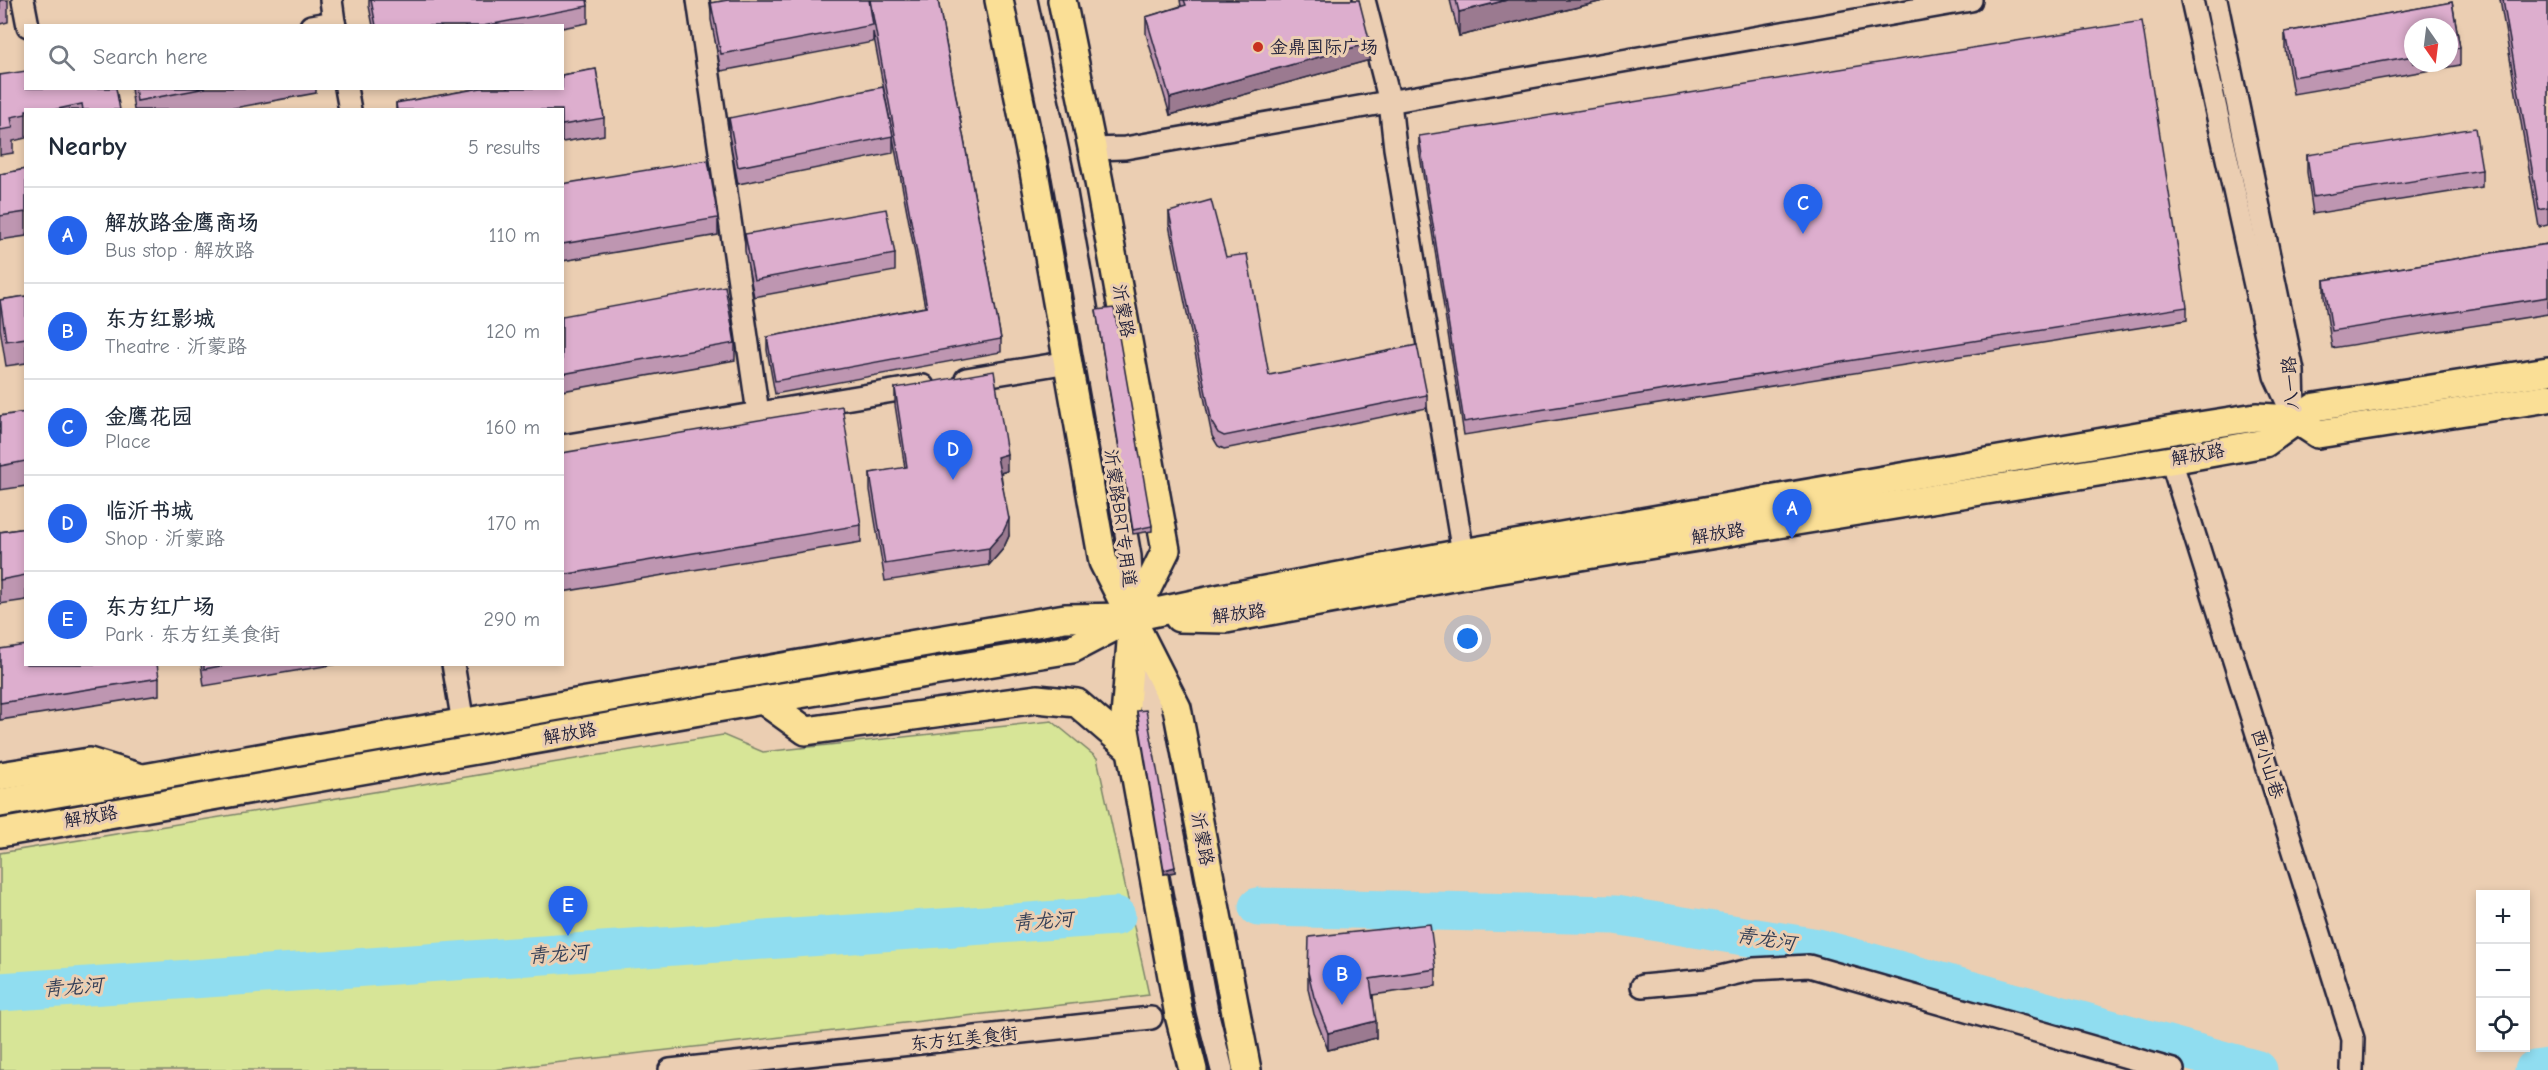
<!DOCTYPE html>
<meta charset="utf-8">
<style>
body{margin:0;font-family:"Comic Neue","LXGW WenKai TC",sans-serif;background:#f2f2f3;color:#1f2937}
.controls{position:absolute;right:18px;bottom:18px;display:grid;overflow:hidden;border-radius:0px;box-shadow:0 3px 9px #0003}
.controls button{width:54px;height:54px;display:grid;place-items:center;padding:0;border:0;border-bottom:2px solid #e0e1e3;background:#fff;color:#1f2937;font:30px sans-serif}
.compass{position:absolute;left:2404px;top:18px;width:54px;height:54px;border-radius:50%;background:#fff;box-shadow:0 3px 9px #0003;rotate:166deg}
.you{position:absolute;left:1468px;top:639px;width:21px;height:21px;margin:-15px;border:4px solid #fff;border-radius:50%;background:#1a73e8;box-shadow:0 0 0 9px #1a73e833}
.badge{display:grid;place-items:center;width:39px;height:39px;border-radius:50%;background:#2563eb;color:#fff;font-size:20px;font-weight:700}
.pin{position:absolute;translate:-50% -50px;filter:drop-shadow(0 2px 3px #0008)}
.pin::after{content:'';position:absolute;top:32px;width:21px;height:18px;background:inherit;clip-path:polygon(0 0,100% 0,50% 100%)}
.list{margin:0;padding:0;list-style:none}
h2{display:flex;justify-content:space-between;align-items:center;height:78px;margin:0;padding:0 24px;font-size:26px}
h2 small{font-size:20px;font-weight:400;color:#747a83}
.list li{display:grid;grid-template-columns:39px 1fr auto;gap:18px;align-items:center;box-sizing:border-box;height:96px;padding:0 24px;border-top:2px solid #e0e1e3}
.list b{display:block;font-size:22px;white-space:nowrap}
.list p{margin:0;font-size:20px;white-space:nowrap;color:#747a83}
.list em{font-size:20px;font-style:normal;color:#747a83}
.icon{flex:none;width:33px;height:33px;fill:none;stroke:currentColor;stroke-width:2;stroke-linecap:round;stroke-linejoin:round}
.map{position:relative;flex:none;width:2548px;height:1070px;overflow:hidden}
.search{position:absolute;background:#fff;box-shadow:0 3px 9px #0003;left:24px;top:24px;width:540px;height:66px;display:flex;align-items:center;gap:15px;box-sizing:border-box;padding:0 21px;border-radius:0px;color:#747a83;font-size:22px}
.panel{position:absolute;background:#fff;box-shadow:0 3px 9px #0003;left:24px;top:108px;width:540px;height:558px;border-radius:0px}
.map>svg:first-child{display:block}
.green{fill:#d7e597;stroke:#7c8469;stroke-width:1.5}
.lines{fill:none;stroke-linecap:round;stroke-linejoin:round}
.river{stroke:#90ddf0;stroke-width:39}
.minor-casing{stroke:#22223b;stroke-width:26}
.major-casing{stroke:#22223b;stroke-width:32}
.minor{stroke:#ebceb2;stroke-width:21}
.major{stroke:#fadf96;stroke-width:27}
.wall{fill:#be96b1;stroke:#22223b;stroke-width:1.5;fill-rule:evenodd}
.shaded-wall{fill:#9b7a90;stroke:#22223b;stroke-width:1.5}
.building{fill:#ddaece;stroke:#22223b;stroke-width:1.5}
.poi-dot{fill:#c8321e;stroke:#ebceb2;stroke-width:2}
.labels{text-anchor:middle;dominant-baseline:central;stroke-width:6;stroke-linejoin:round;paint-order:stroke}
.poi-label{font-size:18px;fill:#22223b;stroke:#ebceb2;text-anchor:start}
.street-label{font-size:18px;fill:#22223b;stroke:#ebceb2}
.water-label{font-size:20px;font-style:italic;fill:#323e56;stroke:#ebceb2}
</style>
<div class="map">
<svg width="2548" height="1070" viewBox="0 0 2548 1070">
<rect width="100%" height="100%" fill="#ebceb2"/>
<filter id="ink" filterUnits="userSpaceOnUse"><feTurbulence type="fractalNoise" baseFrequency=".0167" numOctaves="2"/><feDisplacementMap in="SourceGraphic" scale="12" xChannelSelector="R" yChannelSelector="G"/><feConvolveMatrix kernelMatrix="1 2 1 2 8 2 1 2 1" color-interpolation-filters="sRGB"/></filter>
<g filter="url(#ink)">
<path class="green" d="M 1052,721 L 1097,758 L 1149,995 L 493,1070 L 0,1070 L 0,853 L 723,735 L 763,752 Z"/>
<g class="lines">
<g class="river">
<path d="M 1258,907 L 1615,915 L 1818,948 L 2258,1070"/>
<path d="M 0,992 L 1116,916"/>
<path d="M 2534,1070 L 2548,1068"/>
</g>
<g class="minor-casing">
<g id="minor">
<path d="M 23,0 L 28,26"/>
<path d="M 331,0 L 334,22"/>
<path d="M 698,0 L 758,413"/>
<path d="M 1026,0 L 1063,176 L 1130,556 L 1133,617 L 1207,1011 L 1222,1070"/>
<path d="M 1364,0 L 1390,102 L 1395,148 L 1463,553"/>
<path d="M 2192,0 L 2275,376 L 2295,419"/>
<path d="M 2216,0 L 2293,371 L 2294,409"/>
<path d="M 311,26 L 334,22 L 335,26"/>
<path d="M 346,88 L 350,110"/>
<path d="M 1092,149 L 1125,148 L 1971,0"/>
<path d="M 966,379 L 1069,362"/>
<path d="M 562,446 L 923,386"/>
<path d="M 2171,460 L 2353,1039 L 2352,1070"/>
<path d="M 453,664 L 463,723"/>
<path d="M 1642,986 L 1707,980 L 1754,969 L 1809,966 L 2173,1070"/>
<path d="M 670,1070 L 1151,1018"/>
</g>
</g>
<g class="major-casing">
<g id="major">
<path d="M 999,0 L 1033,166 L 1103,562 L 1177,708 L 1247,1070"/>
<path d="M 1062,0 L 1099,182 L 1166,550 L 1133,617 L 1125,717 L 1179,1015 L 1193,1070"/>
<path d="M 1179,618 L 1226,619 L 1470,574 L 2171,460 L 2265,443 L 2315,407 L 2548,371"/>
<path d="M 763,700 L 806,731 L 1037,699 L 1077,703 L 1128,747"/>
<path d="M 0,776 L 89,762 L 138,777"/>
<path d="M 0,803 L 1065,618 L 1129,617"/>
<path d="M 0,833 L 763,700 L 1072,649 L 1133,617 L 1222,598 L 1463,553 L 2161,432 L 2256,417 L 2295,419 L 2318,434 L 2548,398"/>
</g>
</g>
<use href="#minor" class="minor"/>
<use href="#major" class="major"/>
</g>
<g class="wall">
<path d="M 0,0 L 8,0 L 8,22 L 0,24 Z"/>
<path d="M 369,0 L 587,0 L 588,6 L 588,23 L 562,28 L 562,26 L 373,26 L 369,6 Z"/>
<path d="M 728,0 L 938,0 L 1001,339 L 1001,352 L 775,394 L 767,350 L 767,337 L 925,307 L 873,32 L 873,42 L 721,71 L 711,20 L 711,3 Z"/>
<path d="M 1180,0 L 1359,0 L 1370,60 L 1170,115 L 1146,34 L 1146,17 L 1181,6 Z"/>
<path d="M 1450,0 L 1607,0 L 1459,36 Z"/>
<path d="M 2500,0 L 2548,0 L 2548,225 L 2539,227 Z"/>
<path d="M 2452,2 L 2460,48 L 2460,65 L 2293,94 L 2285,49 L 2285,32 ZM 2413,27 L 2449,27 L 2449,63 L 2413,63 Z"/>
<path d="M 596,69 L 604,118 L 604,135 L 562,142 L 562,110 L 396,110 L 396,103 L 481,88 L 562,88 L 562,75 Z"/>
<path d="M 0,75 L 120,110 L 26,110 L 26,138 L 13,141 L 13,153 L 0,155 Z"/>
<path d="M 131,88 L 316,88 L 316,93 L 223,110 L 134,110 Z"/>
<path d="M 729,118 L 893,136 L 893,153 L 738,184 L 729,135 Z"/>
<path d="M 1419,136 L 2187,307 L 2187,320 L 1464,435 L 1419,149 Z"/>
<path d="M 2307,155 L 2482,170 L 2482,187 L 2313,214 L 2307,172 Z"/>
<path d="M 26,169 L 26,236 L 0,240 L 0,174 Z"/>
<path d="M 562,184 L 718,218 L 718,235 L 562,261 Z"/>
<path d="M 1169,212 L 1226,257 L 1269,375 L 1427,395 L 1427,408 L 1224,449 L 1218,446 L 1212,436 L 1169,225 Z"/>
<path d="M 745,234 L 895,254 L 895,271 L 754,297 L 745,251 Z"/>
<path d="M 2548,244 L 2548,314 L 2332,348 L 2324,297 L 2324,280 Z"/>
<path d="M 26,296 L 26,363 L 6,366 L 0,328 L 0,300 Z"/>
<path d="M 1096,310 L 1152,526 L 1152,531 L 1133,534 Z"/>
<path d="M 562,316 L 735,343 L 735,360 L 562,391 Z"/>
<path d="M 895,388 L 1007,471 L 1001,473 L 1009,536 L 1003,549 L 989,565 L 885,581 L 870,490 L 870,473 L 905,468 L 895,405 Z"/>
<path d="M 26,412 L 26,486 L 0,490 L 0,416 Z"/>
<path d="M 562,453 L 861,525 L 861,542 L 562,592 Z"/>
<path d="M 26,528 L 26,600 L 0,604 L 0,532 Z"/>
<path d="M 0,649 L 159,678 L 159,695 L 0,720 Z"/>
<path d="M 201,664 L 337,664 L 204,686 Z"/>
<path d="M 1137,711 L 1175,872 L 1164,874 L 1137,715 Z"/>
<path d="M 1436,969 L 1436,986 L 1373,995 L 1376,1038 L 1328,1050 L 1314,1014 L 1308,989 L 1308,972 Z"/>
</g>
<g class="shaded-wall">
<path d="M 1507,0 L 1607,0 L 1459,36 L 1459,12 Z"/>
<path d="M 1370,43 L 1370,60 L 1170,115 L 1170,98 Z"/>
<path d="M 1007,454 L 1007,471 L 997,474 L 997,457 Z"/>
<path d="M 1009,519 L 1009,536 L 1003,549 L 989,565 L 989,548 Z"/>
<path d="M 1175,867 L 1175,872 L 1164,874 L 1164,870 Z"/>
<path d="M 1376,1021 L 1376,1038 L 1328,1050 L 1328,1033 Z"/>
</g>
<g class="building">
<path d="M 371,0 L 587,0 L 588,6 L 483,26 L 376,26 Z"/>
<path d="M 728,0 L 869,0 L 873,25 L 721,54 L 711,3 Z"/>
<path d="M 870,0 L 938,0 L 1001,339 L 775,381 L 767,337 L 927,307 Z"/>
<path d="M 1184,0 L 1359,0 L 1370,43 L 1170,98 L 1146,17 L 1186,5 Z"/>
<path d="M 1456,0 L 1507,0 L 1459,12 Z"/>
<path d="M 2503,0 L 2548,0 L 2548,208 L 2539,210 Z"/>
<path d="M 2452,2 L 2460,48 L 2449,50 L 2449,27 L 2413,27 L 2413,56 L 2293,77 L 2285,32 Z"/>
<path d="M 2142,21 L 2187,307 L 1464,422 L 1419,136 Z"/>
<path d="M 596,69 L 604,118 L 562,125 L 562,110 L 397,110 L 396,103 L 481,88 L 562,88 L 562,75 Z"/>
<path d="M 26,71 L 26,88 L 116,88 L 120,110 L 83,110 L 82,104 L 53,110 L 26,110 L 26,114 L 11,117 L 13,128 L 0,130 L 0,75 Z"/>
<path d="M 883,87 L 893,136 L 738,167 L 729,118 Z"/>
<path d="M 135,88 L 206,88 L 137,101 Z"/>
<path d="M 2475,128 L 2482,170 L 2313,197 L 2307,155 Z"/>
<path d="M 708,160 L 718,218 L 562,244 L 562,184 Z"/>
<path d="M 26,169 L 26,212 L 0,216 L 0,174 Z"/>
<path d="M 1211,200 L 1226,257 L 1247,254 L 1269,375 L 1417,345 L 1427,395 L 1224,436 L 1218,433 L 1212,423 L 1169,212 Z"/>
<path d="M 886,209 L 895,254 L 754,280 L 745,234 Z"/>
<path d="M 2548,244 L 2548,297 L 2332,331 L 2324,280 Z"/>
<path d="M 725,286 L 735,343 L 562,374 L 562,316 Z"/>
<path d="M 26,296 L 26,338 L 6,341 L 0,300 Z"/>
<path d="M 1114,308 L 1152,526 L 1133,530 L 1096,310 Z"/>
<path d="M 994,371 L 1007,454 L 997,457 L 1009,519 L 1003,532 L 989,548 L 885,564 L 870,473 L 907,467 L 895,388 Z"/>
<path d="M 842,406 L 861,525 L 562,575 L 562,453 Z"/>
<path d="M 26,412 L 26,461 L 0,466 L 0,416 Z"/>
<path d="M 26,528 L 26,575 L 0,580 L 0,532 Z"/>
<path d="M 26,645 L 26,664 L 157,664 L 159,678 L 0,703 L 0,649 Z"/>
<path d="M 204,664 L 231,664 L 204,669 Z"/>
<path d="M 1146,710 L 1175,867 L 1164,870 L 1137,711 Z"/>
<path d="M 1430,924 L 1436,969 L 1370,979 L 1376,1021 L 1328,1033 L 1314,997 L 1308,972 L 1309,937 Z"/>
</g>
</g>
<circle class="poi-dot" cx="1258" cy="47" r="6"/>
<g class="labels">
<g class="poi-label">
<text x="1270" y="47">金鼎国际广场</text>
</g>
<g class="street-label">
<text transform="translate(1123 311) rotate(80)">沂蒙路</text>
<text transform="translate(2291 383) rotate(-94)">八一路</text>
<text transform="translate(2198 455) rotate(-10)">解放路</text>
<text transform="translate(1120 518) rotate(82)">沂蒙路BRT专用道</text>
<text transform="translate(1718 534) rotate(-9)">解放路</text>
<text transform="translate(1239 614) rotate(-7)">解放路</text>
<text transform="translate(570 734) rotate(-10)">解放路</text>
<text transform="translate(2267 764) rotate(73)">西小山巷</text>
<text transform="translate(91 817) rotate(-10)">解放路</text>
<text transform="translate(1202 839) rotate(79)">沂蒙路</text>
<text transform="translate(964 1039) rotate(-6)">东方红美食街</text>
</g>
<g class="water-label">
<text transform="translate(1043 921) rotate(-4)">青龙河</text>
<text transform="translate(1766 939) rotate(9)">青龙河</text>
<text transform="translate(558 954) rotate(-4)">青龙河</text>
<text transform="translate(73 987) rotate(-4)">青龙河</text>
</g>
</g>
</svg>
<div class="controls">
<button>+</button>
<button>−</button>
<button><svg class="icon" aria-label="locate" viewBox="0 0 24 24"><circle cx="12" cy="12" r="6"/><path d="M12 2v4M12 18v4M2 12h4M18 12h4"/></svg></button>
</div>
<svg class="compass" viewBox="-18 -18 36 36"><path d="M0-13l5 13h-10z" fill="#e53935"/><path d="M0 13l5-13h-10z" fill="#747a83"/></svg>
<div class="you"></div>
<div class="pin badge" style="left:1792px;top:539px">A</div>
<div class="pin badge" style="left:1342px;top:1005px">B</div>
<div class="pin badge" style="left:1803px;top:234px">C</div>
<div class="pin badge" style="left:953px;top:480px">D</div>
<div class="pin badge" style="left:568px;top:936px">E</div>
<div class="search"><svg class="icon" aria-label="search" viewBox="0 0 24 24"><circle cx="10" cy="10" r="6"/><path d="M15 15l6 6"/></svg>Search here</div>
<section class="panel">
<h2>Nearby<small>5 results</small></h2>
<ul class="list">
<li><span class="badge">A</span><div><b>解放路金鹰商场</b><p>Bus stop · 解放路</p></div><em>110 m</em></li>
<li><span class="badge">B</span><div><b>东方红影城</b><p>Theatre · 沂蒙路</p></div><em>120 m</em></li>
<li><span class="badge">C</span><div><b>金鹰花园</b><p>Place</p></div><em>160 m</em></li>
<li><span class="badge">D</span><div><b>临沂书城</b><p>Shop · 沂蒙路</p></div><em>170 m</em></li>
<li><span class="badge">E</span><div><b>东方红广场</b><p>Park · 东方红美食街</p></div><em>290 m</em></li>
</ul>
</section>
</div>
